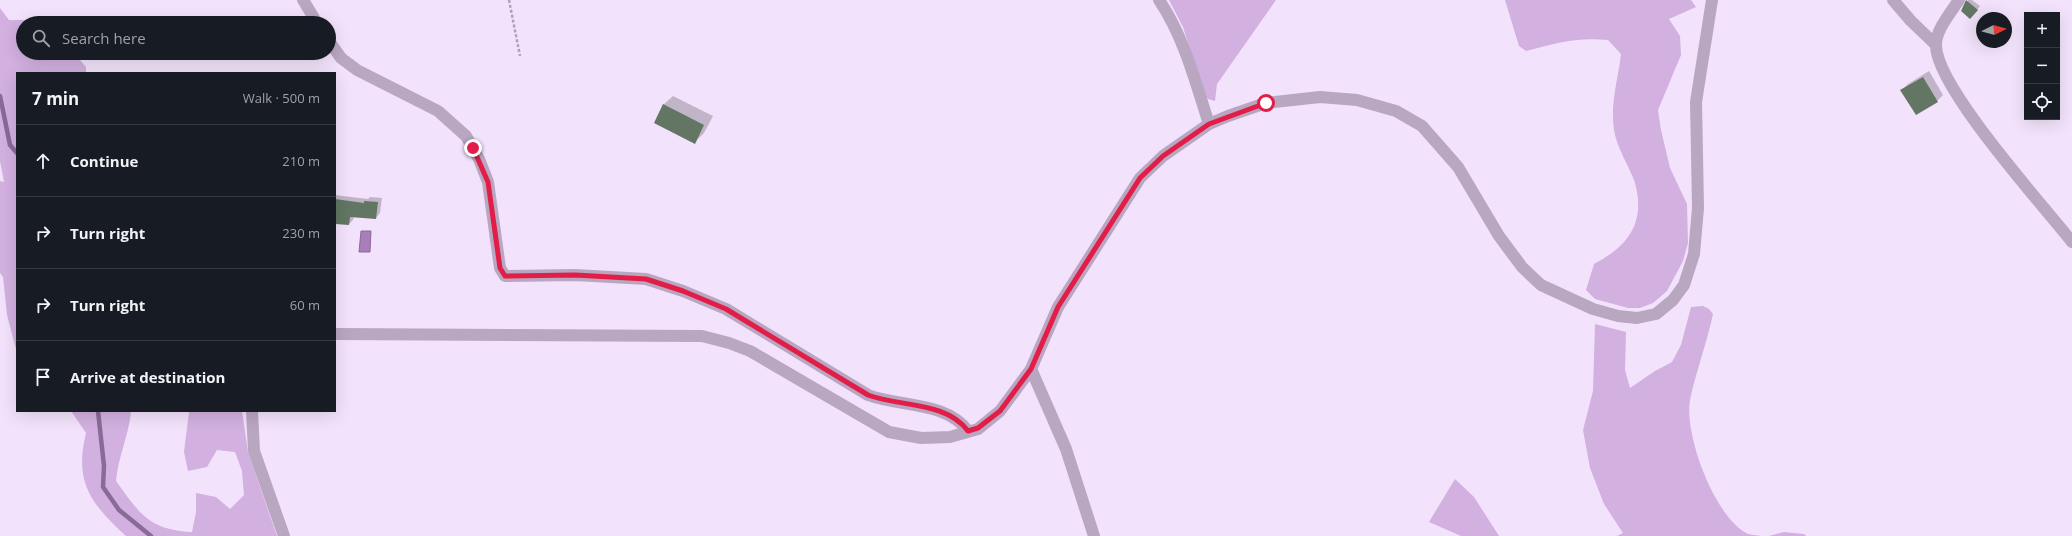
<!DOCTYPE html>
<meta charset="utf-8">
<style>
body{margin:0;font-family:"Open Sans",sans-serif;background:#242831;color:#f1f3f6}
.controls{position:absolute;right:12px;top:12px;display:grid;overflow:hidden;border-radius:0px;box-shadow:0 4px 16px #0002}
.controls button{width:36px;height:36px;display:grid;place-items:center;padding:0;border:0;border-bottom:1px solid #363941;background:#171b24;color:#f1f3f6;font:20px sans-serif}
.compass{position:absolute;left:1976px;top:12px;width:36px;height:36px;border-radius:50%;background:#171b24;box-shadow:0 4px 16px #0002;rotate:84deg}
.stop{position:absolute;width:12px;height:12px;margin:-9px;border:3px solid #e11d48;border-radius:50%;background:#fff}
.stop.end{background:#e11d48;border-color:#fff;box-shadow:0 1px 4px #0008}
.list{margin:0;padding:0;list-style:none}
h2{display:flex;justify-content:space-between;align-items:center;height:52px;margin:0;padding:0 16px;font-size:17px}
h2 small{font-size:13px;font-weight:400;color:#9ea1a6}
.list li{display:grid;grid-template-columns:26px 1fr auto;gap:12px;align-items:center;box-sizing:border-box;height:72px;padding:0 16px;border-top:1px solid #363941}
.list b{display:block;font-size:15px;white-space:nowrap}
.list em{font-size:13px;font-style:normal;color:#9ea1a6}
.icon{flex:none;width:22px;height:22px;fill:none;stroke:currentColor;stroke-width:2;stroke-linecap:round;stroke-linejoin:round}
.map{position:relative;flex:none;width:2072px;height:536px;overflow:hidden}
.search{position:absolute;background:#171b24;box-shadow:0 4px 16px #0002;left:16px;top:16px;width:320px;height:44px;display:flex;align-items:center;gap:10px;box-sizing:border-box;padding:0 14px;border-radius:22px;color:#9ea1a6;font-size:15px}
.panel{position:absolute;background:#171b24;box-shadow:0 4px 16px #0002;left:16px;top:72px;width:320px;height:340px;border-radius:0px}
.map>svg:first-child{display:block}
.green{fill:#d2b0e0}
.water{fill:#a97fbb;stroke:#8a6a97}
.shadow{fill:#0003}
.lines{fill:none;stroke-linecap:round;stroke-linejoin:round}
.stream{stroke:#8a6a97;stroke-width:4.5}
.building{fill:#627663}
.path{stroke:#aea2b5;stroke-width:2.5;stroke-dasharray:3 2;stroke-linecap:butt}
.minor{stroke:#b9a6c1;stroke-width:12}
.route{stroke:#e11d48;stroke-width:5}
</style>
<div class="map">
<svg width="2072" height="536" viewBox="0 0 2072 536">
<rect width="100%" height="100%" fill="#f3e2fb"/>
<g class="green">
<path d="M 1169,0 L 1276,0 L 1217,84 L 1215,101 L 1208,99 L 1204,95 L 1183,27 Z"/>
<path d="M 1505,0 L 1691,0 L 1696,7 L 1669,19 L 1680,36 L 1681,55 L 1658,110 L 1661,130 L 1670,168 L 1687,204 L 1688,243 L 1683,261 L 1667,291 L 1653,303 L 1640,308 L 1628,308 L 1595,299 L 1586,290 L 1594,264 C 1628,246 1646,223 1635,183 C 1629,165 1617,149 1614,130 C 1610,103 1618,80 1621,54 L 1608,40 C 1576,37 1556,43 1526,51 L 1519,46 Z"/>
<path d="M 0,8 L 9,20 L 29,20 L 49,23 L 23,23 L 23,53 L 74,53 L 86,67 L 86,73 L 17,73 L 17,353 L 7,315 L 3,277 L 0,273 L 0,181 L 4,182 L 0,161 Z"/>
<path d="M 1703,306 L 1709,309 L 1713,314 C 1707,343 1696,371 1690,400 C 1684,435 1714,515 1746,533 C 1750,535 1757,535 1761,536 L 1617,536 L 1623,533 L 1604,504 L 1590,468 L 1583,430 L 1593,391 L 1595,324 L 1626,332 L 1625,370 L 1630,388 L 1655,371 L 1672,362 L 1681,345 L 1691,307 Z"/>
<path d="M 71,411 L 131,411 C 129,435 118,457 116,481 C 139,513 149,530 192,532 L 196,512 L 196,493 L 216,497 L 230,509 L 244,495 L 242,471 L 235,452 L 217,450 L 207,467 L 188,471 L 184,452 L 189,412 L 242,411 L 248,452 L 277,536 L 126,536 C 90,503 74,482 86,433 Z"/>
<path d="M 1455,479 L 1474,497 L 1499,536 L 1461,536 L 1429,522 Z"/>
<path d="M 1784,532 L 1804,534 L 1806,536 L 1769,536 Z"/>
</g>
<path class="water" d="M 361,231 L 371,231 L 370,252 L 359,252 Z"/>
<g class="shadow">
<path d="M 1968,0 L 1972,0 L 1980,6 L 1973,15 L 1962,10 Z"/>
<path d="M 1929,71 L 1943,95 L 1937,101 L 1902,90 L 1908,84 Z"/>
<path d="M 673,96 L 713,116 L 704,133 L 695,142 L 663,105 Z"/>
<path d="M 335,195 L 368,199 L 370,197 L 382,198 L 380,213 L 376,218 L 354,216 L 353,220 L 349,224 L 335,222 Z"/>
</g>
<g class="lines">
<g class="stream">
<path d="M 0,96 L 10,145 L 17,153"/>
<path d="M 98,411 L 104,466 L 103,487 L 119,510 L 151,536"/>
</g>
</g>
<g class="building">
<path d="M 1966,0 L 1978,10 L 1970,19 L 1961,11 Z"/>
<path d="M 1923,77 L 1938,102 L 1916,115 L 1900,90 Z"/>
<path d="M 663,104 L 704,125 L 695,144 L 654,123 Z"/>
<path d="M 335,199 L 364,203 L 364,201 L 378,202 L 376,219 L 350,217 L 349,225 L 335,224 Z"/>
</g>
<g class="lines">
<path class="path" d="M 509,0 L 520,56"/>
<g class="minor">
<path d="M 303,0 L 317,23"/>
<path d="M 1159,0 C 1184,37 1195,81 1209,124"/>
<path d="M 1893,0 L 1911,21 L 1935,44"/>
<path d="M 1959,0 C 1951,12 1935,31 1936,46 C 1937,88 2042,204 2072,242"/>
<path d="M 329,41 L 341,58 L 357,70 L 438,111 L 466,136 L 479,159 L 488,182 L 500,268 L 505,276 L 575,275 L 646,279 L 683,291 L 726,309 L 868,395 C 899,407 946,401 968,431"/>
<path d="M 335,334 L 702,336 L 729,343 L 750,351 L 889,432 L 921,438 L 950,437 L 978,429 L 1000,411 L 1031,369 L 1058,307 L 1140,178 L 1163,156 L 1209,124 L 1228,116 L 1266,103 L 1320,97 L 1357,100 L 1396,111 L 1422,126 L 1458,167 L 1499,236 L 1522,267 L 1541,285 L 1593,309 L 1618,316 L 1637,318 L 1656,314 L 1673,300 L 1684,285 L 1694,254 L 1698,208 L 1696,102 L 1712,0"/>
<path d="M 1031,369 L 1066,449 L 1094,536"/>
<path d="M 252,411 L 254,451 L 284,536"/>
</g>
</g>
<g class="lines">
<path class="route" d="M 473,148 L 488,182 L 500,268 L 505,276 L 575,275 L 646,279 L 683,291 L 726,309 L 868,395 C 899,407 946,401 968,431 L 978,428 L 1000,411 L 1031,369 L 1058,307 L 1140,178 L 1163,156 L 1209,124 L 1266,103"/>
</g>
</svg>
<div class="controls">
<button>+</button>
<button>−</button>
<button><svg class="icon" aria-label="locate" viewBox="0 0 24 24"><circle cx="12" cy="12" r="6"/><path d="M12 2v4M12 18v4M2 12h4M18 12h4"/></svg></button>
</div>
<svg class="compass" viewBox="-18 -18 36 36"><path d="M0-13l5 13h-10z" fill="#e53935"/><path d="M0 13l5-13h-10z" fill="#9ea1a6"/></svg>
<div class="stop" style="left:1266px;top:103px"></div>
<div class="stop end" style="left:473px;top:148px"></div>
<div class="search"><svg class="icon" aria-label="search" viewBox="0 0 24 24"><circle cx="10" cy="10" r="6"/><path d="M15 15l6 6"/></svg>Search here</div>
<section class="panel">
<h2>7 min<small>Walk · 500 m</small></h2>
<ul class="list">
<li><svg class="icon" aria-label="ahead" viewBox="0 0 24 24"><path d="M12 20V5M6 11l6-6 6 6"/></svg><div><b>Continue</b></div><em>210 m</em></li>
<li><svg class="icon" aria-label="right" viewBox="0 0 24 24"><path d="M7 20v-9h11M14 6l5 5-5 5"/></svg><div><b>Turn right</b></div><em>230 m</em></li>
<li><svg class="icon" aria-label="right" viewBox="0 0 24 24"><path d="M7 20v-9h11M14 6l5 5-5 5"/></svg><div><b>Turn right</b></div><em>60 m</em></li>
<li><svg class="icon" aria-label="arrive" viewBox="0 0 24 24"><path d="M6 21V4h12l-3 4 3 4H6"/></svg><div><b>Arrive at destination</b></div></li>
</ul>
</section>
</div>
